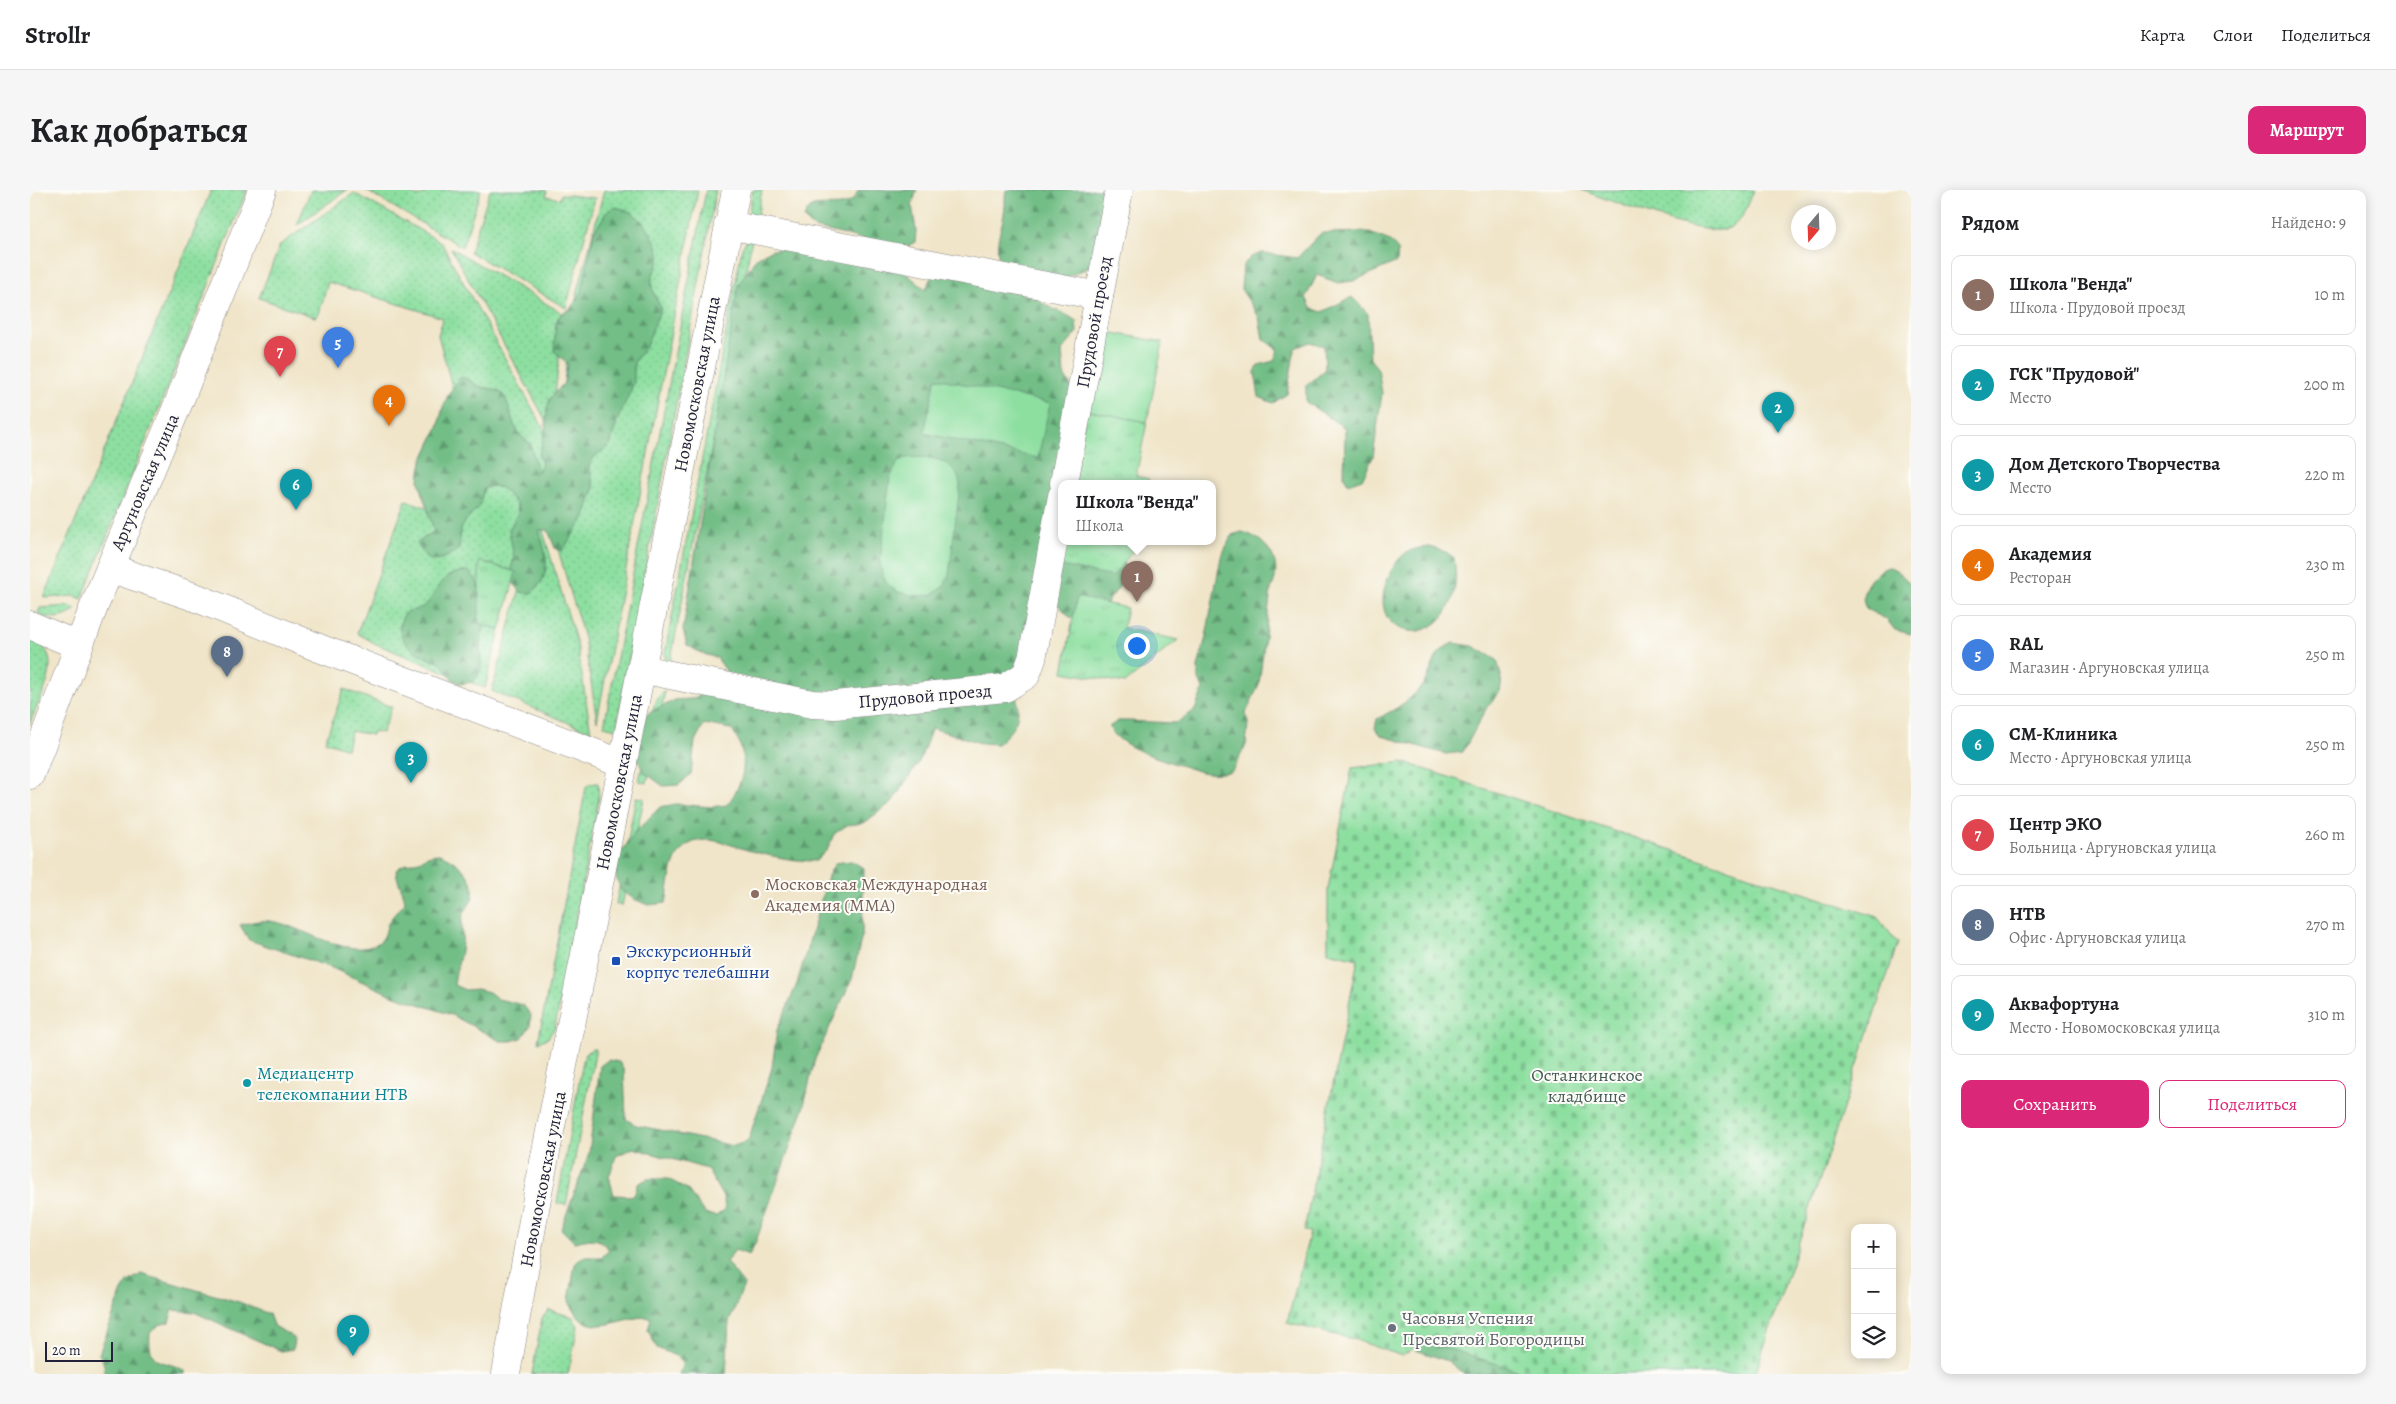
<!DOCTYPE html>
<html lang="ru">
<meta charset="utf-8">
<style>
body{margin:0;font-family:Alegreya,serif;background:#f6f6f6;color:#202124}
.controls{position:absolute;right:15px;bottom:15px;display:grid;overflow:hidden;border-radius:10px;box-shadow:0 2px 12px #0003}
.controls button{width:45px;height:45px;display:grid;place-items:center;padding:0;border:0;border-bottom:1px solid #e0e0e0;background:#fff;color:#202124;font:25px sans-serif}
.compass{position:absolute;left:1761px;top:15px;width:45px;height:45px;border-radius:50%;background:#fff;box-shadow:0 2px 12px #0003;rotate:199deg}
.scale{position:absolute;left:15px;bottom:12px;width:68px;box-sizing:border-box;padding-left:5px;border:2px solid #22223b;border-top:0;font-size:14px;line-height:18px;white-space:nowrap;color:#22223b;-webkit-text-stroke:4px #fdfcf7;paint-order:stroke}
.you{position:absolute;left:1106px;top:455px;width:18px;height:18px;margin:-12px;border:4px solid #fff;border-radius:50%;background:#1a73e8;box-shadow:0 0 0 8px #1a73e833}
.badge{display:grid;place-items:center;width:32px;height:32px;border-radius:50%;background:#db2777;color:#fff;font-size:16px;font-weight:700}
.pin{position:absolute;translate:-50% -41px;filter:drop-shadow(0 1px 2px #0008)}
.pin::after{content:'';position:absolute;top:26px;width:18px;height:15px;background:inherit;clip-path:polygon(0 0,100% 0,50% 100%)}
.popup{position:absolute;left:1028px;top:290px;width:158px;height:65px;box-sizing:border-box;display:grid;place-content:center;border-radius:10px;background:#fff;filter:drop-shadow(0 1px 4px #0005);font-size:16px;white-space:nowrap;color:#757577}
.popup b{font-size:19px;color:#202124}
.popup::after{content:'';position:absolute;left:50%;top:100%;margin-left:-10px;border:10px solid transparent;border-top-color:#fff}
.list{margin:0;padding:0;list-style:none}
h2{display:flex;justify-content:space-between;align-items:center;height:65px;margin:0;padding:0 20px;font-size:21px}
h2 small{font-size:16px;font-weight:400;color:#757577}
.list li{display:grid;grid-template-columns:32px 1fr auto;gap:15px;align-items:center;box-sizing:border-box;height:80px;margin:0 10px 10px;padding:0 10px;border:1px solid #e0e0e0;border-radius:10px}
.list b{display:block;font-size:19px;white-space:nowrap}
.list p{margin:0;font-size:16px;white-space:nowrap;color:#757577}
.list em{font-size:16px;font-style:normal;color:#757577}
.actions{display:flex;gap:10px;padding:15px 20px}
.actions a{flex:1;padding:11px 0;border:1px solid #db2777;border-radius:10px;text-align:center;font-size:18px;color:#db2777}
.actions .main{background:#db2777;color:#fff}
.icon{flex:none;width:28px;height:28px;fill:none;stroke:currentColor;stroke-width:2;stroke-linecap:round;stroke-linejoin:round}
.map{position:relative;flex:none;width:1881px;height:1184px;overflow:hidden;border-radius:10px}
header{display:flex;align-items:center;gap:30px;box-sizing:border-box;height:70px;padding:0 25px;background:#fff;border-bottom:1px solid #e0e0e0}
header strong{font-size:24px}
nav{display:flex;gap:28px;margin-inline-start:auto;font-size:18px}
.intro{display:flex;align-items:center;justify-content:space-between;box-sizing:border-box;height:120px;padding:0 30px}
h1{margin:0;font-size:35px}
.button{padding:12px 22px;border-radius:10px;background:#db2777;color:#fff;font-size:18px;font-weight:700}
main{display:flex;gap:30px;padding:0 30px}
aside{flex:1;background:#fff;border-radius:10px;box-shadow:0 2px 12px #0003}
.map>svg:first-child{display:block}
.grass{fill:url(#grass-dots);stroke:#58806e}
.forest{fill:url(#forest-firs);stroke:#4a7060;fill-rule:evenodd}
.cemetery{fill:url(#cemetery-stones);stroke:#58806e}
.park{fill:url(#park-tufts);stroke:#58806e}
.pitch{fill:#8ddfa0;stroke:#58806e}
.lines{fill:none;stroke-linecap:round;stroke-linejoin:round}
.minor-casing{stroke:#898482;stroke-width:29}
.major-casing{stroke:#898482;stroke-width:29}
.minor{stroke:#fff;stroke-width:28}
.major{stroke:#fff;stroke-width:28}
.education-dot{fill:#8d6e63;stroke:#fdfcf7;stroke-width:2}
.transit-dot{fill:#1a4fb4;stroke:#fdfcf7;stroke-width:2}
.culture-dot{fill:#0f9aa8;stroke:#fdfcf7;stroke-width:2}
.worship-dot{fill:#6b7280;stroke:#fdfcf7;stroke-width:2}
.labels{text-anchor:middle;dominant-baseline:central;stroke-width:4;stroke-linejoin:round;paint-order:stroke}
.street-label{font-size:18px;fill:#22223b;stroke:#fdfcf7}
.education-label{font-size:18px;fill:#785e54;stroke:#fdfcf7;text-anchor:start}
.transit-label{font-size:18px;fill:#164399;stroke:#fdfcf7;text-anchor:start}
.culture-label{font-size:18px;fill:#0d838f;stroke:#fdfcf7;text-anchor:start}
.park-label{font-size:18px;fill:#425b59;stroke:#fdfcf7}
.worship-label{font-size:18px;fill:#5b616d;stroke:#fdfcf7;text-anchor:start}
</style>
<header>
<strong>Strollr</strong>
<nav><a>Карта</a><a>Слои</a><a>Поделиться</a></nav>
</header>
<div class="intro"><h1>Как добраться</h1><a class="button">Маршрут</a></div>
<main>
<div class="map">
<svg width="1881" height="1184" viewBox="0 0 1881 1184">
<defs>
<pattern id="grass-dots" width="8" height="8" patternUnits="userSpaceOnUse" patternTransform="scale(1.25)"><rect width="8" height="8" fill="#8ddfa0"/><path d="M2 2h.1M6 6h.1" fill="none" stroke="#79bf8b" stroke-width="1.8" stroke-linecap="round"/></pattern>
<pattern id="forest-firs" width="22" height="20" patternUnits="userSpaceOnUse" patternTransform="scale(1.25)"><rect width="22" height="20" fill="#72be86"/><path d="M5 1l3.5 6h-7zM16 11l3.5 6h-7z" fill="#5d9a6f"/></pattern>
<pattern id="cemetery-stones" width="16" height="16" patternUnits="userSpaceOnUse" patternTransform="scale(1.25)"><rect width="16" height="16" fill="#8ddfa0"/><path d="M2 7V4a2 2 0 0 1 4 0v3zM10 15v-3a2 2 0 0 1 4 0v3z" fill="#79bf8b"/></pattern>
<pattern id="park-tufts" width="24" height="20" patternUnits="userSpaceOnUse" patternTransform="scale(1.25)"><rect width="24" height="20" fill="#8ddfa0"/><path d="M3 7l-1-3M5 7V3M7 7l1-3M15 17l-1-3M17 17v-4M19 17l1-3" fill="none" stroke="#79bf8b"/></pattern>
</defs>
<rect width="100%" height="100%" fill="#fdfcf7"/>
<filter id="ink" filterUnits="userSpaceOnUse"><feTurbulence type="fractalNoise" baseFrequency=".02" numOctaves="2"/><feDisplacementMap in="SourceGraphic" scale="10" xChannelSelector="R" yChannelSelector="G"/><feConvolveMatrix kernelMatrix="1 2 1 2 8 2 1 2 1" color-interpolation-filters="sRGB"/></filter>
<filter id="wash" filterUnits="userSpaceOnUse"><feTurbulence type="fractalNoise" baseFrequency=".0096" numOctaves="4" result="noise"/><feDisplacementMap in="SourceGraphic" scale="20" xChannelSelector="R" yChannelSelector="G"/><feGaussianBlur stdDeviation="1.12" result="paint"/><feColorMatrix in="noise" values="0 0 0 0 0 0 0 0 0 0 0 0 0 0 0 0 0 1.4 0 .05"/><feComposite in="paint" operator="in"/></filter>
<g filter="url(#wash)">
<rect width="100%" height="100%" fill="#f0e5c9"/>
<g class="grass">
<path d="M 181,0 L 217,0 L 52,409 L 45,406 L 14,408 Z"/>
<path d="M 281,0 L 317,0 L 267,35 Z"/>
<path d="M 335,0 L 372,0 L 386,6 L 391,6 L 401,0 L 451,0 L 432,57 Z"/>
<path d="M 460,0 L 515,0 L 517,1 L 516,6 L 530,9 L 531,4 L 565,8 L 536,118 L 440,62 Z"/>
<path d="M 574,0 L 668,0 L 567,531 L 554,448 L 514,312 L 526,254 L 543,121 Z"/>
<path d="M 676,0 L 686,0 L 586,539 L 574,536 Z"/>
<path d="M 723,0 L 732,0 L 726,34 L 718,27 Z"/>
<path d="M 1551,0 L 1724,0 C 1718,14 1714,31 1699,38 C 1677,50 1578,9 1551,0 Z"/>
<path d="M 324,3 L 411,52 L 520,250 L 510,293 L 426,211 L 408,145 L 413,128 L 298,92 L 289,124 L 285,127 L 229,108 L 250,55 Z"/>
<path d="M 722,49 L 640,474 L 636,472 L 635,463 L 712,58 L 716,51 Z"/>
<path d="M 421,58 L 534,124 L 521,240 Z"/>
<path d="M 424,251 L 509,299 L 486,382 L 450,371 L 449,433 L 470,440 L 455,498 L 346,454 L 327,443 L 376,310 L 398,318 Z"/>
<path d="M 509,328 L 547,454 L 561,542 L 462,501 Z"/>
<path d="M 39,416 L 46,419 C 35,430 22,429 7,425 L 10,418 Z"/>
<path d="M 0,447 C 39,465 11,504 0,533 Z"/>
<path d="M 314,499 L 362,517 L 352,543 L 343,541 L 342,545 L 321,541 L 317,559 L 295,551 Z"/>
<path d="M 635,501 L 617,593 L 609,591 L 624,516 L 630,505 Z"/>
<path d="M 568,593 L 569,608 L 525,837 L 518,848 L 508,852 L 556,597 L 559,594 Z"/>
<path d="M 606,607 L 614,608 L 592,716 L 586,714 Z"/>
<path d="M 562,859 L 566,859 L 536,1015 L 527,1013 L 553,870 L 556,863 Z"/>
<path d="M 519,1120 L 543,1127 L 548,1136 L 538,1184 L 502,1184 L 512,1128 Z"/>
</g>
<g class="forest">
<path d="M 828,0 L 887,0 L 882,15 L 886,40 L 885,52 L 874,58 L 784,38 L 774,29 L 777,21 L 783,16 C 799,13 822,22 828,0 Z"/>
<path d="M 976,0 L 1080,0 L 1063,73 L 1057,78 L 1028,91 L 974,78 C 961,59 971,43 974,24 C 976,16 974,8 976,0 Z"/>
<path d="M 583,17 C 590,18 596,19 602,23 C 614,30 631,55 629,70 C 628,76 623,82 622,88 C 620,99 626,108 631,118 L 616,156 L 604,172 L 604,193 L 587,231 L 580,255 L 565,266 L 559,275 L 564,298 L 555,327 L 532,361 L 525,358 L 518,340 L 509,340 C 516,365 524,385 500,404 L 491,402 L 479,387 L 484,368 L 479,340 L 488,323 L 486,313 L 472,298 L 463,296 L 454,298 L 449,317 L 436,330 L 431,339 L 429,359 C 418,366 411,372 397,369 L 387,353 L 404,341 L 389,291 L 390,281 L 392,271 L 408,237 L 413,217 L 419,203 L 431,187 C 439,189 443,193 449,196 C 455,199 463,198 468,201 C 485,210 475,239 500,253 L 508,282 L 512,274 L 509,265 L 516,237 L 517,218 L 520,209 L 534,193 L 538,174 L 524,161 L 526,132 L 531,124 L 540,119 L 552,102 L 564,42 L 576,23 Z"/>
<path d="M 1337,42 L 1360,51 L 1368,60 L 1367,72 L 1323,91 L 1308,93 L 1287,85 L 1276,107 L 1281,118 L 1292,122 L 1322,107 L 1338,124 L 1340,169 L 1348,179 L 1352,203 L 1343,267 L 1332,289 L 1318,294 L 1314,287 L 1315,238 L 1276,212 L 1276,196 L 1295,180 L 1294,156 L 1280,152 L 1265,158 L 1257,204 L 1243,213 L 1229,207 L 1225,182 L 1229,175 L 1244,171 L 1248,160 L 1233,149 L 1229,127 L 1211,99 L 1213,75 L 1221,67 L 1232,63 L 1267,68 L 1291,43 Z"/>
<path d="M 791,57 L 871,79 L 896,100 L 900,89 L 909,82 L 1006,107 C 1018,120 1032,120 1046,131 L 1047,143 L 1032,161 L 1034,185 L 1047,206 L 1095,220 L 1091,231 L 1032,293 L 1032,351 L 1092,351 L 1095,382 L 1089,397 L 1072,419 L 1055,421 L 1041,428 L 1019,405 L 980,486 C 990,516 995,532 967,554 L 951,553 L 902,538 L 889,572 L 862,612 L 834,633 L 817,635 L 804,644 L 797,660 L 786,671 C 765,671 745,667 725,662 C 701,657 667,636 648,665 C 640,678 639,698 636,713 L 618,715 L 604,709 L 591,700 L 585,684 L 587,668 L 606,641 L 630,617 L 646,614 L 681,617 L 697,615 C 716,590 720,565 701,539 L 674,534 L 665,551 L 661,584 L 649,595 L 633,596 L 613,581 L 606,566 L 606,533 L 619,523 L 645,510 L 661,509 L 690,497 L 697,482 L 687,468 L 671,463 L 657,455 L 653,440 L 708,95 L 727,67 L 742,60 Z"/>
<path d="M 1212,342 C 1239,349 1254,374 1241,399 L 1229,494 L 1216,523 L 1218,533 L 1216,555 L 1202,581 C 1191,584 1182,584 1171,582 C 1146,573 1091,561 1079,537 L 1088,531 L 1098,531 L 1146,533 L 1165,520 L 1173,499 L 1168,487 L 1168,477 L 1176,447 L 1191,367 L 1202,345 Z"/>
<path d="M 1400,357 L 1416,362 L 1424,368 C 1440,468 1322,459 1361,381 C 1371,363 1380,358 1400,357 Z"/>
<path d="M 1860,377 L 1866,380 L 1881,394 L 1881,444 L 1865,440 L 1856,429 L 1836,419 C 1835,416 1833,410 1833,407 C 1834,394 1848,378 1860,377 Z"/>
<path d="M 438,381 L 446,389 L 457,430 L 450,449 L 451,478 L 448,485 L 442,492 L 430,494 L 422,489 L 411,473 C 389,467 355,447 377,421 C 414,419 395,384 438,381 Z"/>
<path d="M 1423,453 L 1443,456 L 1467,470 L 1472,490 L 1470,501 L 1457,517 L 1433,562 L 1416,564 L 1352,546 L 1345,539 L 1347,529 C 1366,519 1384,509 1396,490 C 1406,473 1403,462 1423,453 Z"/>
<path d="M 409,664 C 425,669 449,689 442,709 C 439,717 433,721 432,730 C 431,738 433,746 432,753 C 431,768 425,781 424,795 L 435,800 L 447,799 L 459,802 L 468,809 L 493,815 L 501,825 L 500,836 L 492,848 L 481,851 L 470,851 L 422,825 L 362,805 L 302,778 L 219,750 L 210,735 C 221,732 234,729 245,732 C 272,737 321,771 348,753 C 357,748 355,737 360,730 C 364,724 370,718 375,713 C 374,700 367,693 366,680 C 373,674 377,674 385,672 C 396,670 392,665 409,664 Z"/>
<path d="M 821,671 L 834,678 L 832,745 L 822,789 L 785,869 L 772,923 L 726,1051 L 719,1065 L 705,1060 L 696,1072 L 714,1095 L 699,1132 L 696,1184 L 649,1184 L 653,1173 L 646,1166 L 627,1158 L 618,1140 L 621,1128 C 599,1123 568,1146 550,1128 C 545,1124 542,1117 539,1111 L 545,1074 L 552,1067 L 572,1067 L 579,1060 C 569,1045 560,1049 544,1052 L 531,1039 L 559,963 L 570,876 L 578,870 L 589,872 L 594,881 L 596,929 L 606,935 L 704,956 L 718,951 L 742,878 L 747,840 L 767,794 L 798,686 L 805,673 ZM 603,958 L 677,979 L 694,1009 L 695,1020 L 686,1026 L 675,1024 L 657,999 L 638,989 L 617,989 L 608,994 L 604,1006 L 584,1005 L 579,987 L 586,966 Z"/>
<path d="M 111,1084 L 209,1112 L 239,1124 L 243,1135 L 264,1148 L 263,1159 L 251,1161 L 164,1122 L 143,1120 L 139,1132 L 129,1135 L 120,1143 C 117,1179 135,1168 155,1181 L 155,1184 L 75,1184 L 74,1174 L 69,1164 L 92,1101 L 98,1092 Z"/>
<path d="M 1386,1147 L 1514,1184 L 1434,1184 L 1418,1171 L 1386,1160 L 1383,1154 Z"/>
</g>
<path class="cemetery" d="M 1373,572 L 1847,727 L 1868,753 L 1725,1184 L 1499,1184 L 1395,1151 L 1372,1166 L 1323,1149 L 1257,1133 L 1280,1042 L 1274,1041 L 1328,769 L 1298,762 L 1298,699 L 1322,578 Z"/>
<g class="park">
<path d="M 1056,220 L 1117,232 L 1106,286 L 1119,289 L 1118,293 L 1043,293 Z"/>
<path d="M 1032,351 L 1107,351 L 1106,357 L 1083,387 L 1027,375 Z"/>
<path d="M 449,371 L 486,382 L 470,440 L 449,433 Z"/>
<path d="M 1047,407 L 1097,418 L 1093,438 L 1148,450 L 1095,493 L 1033,482 Z"/>
</g>
<g class="pitch">
<path d="M 1072,141 L 1133,152 L 1117,232 L 1056,220 Z"/>
<path d="M 906,188 L 1020,213 L 1008,268 L 894,243 Z"/>
<path d="M 876,268 C 899,266 926,268 930,295 L 919,385 L 915,395 L 902,405 C 875,407 852,403 850,372 L 860,288 L 868,272 Z"/>
</g>
</g>
<g filter="url(#ink)">
<g class="lines">
<g class="minor-casing">
<g id="minor">
<path d="M 698,35 L 1069,106"/>
<path d="M 1034,293 L 1089,0"/>
<path d="M 80,378 L 167,408 L 289,458 L 593,574"/>
<path d="M 0,435 L 49,456"/>
<path d="M 611,479 L 782,514 L 805,515 L 975,498 L 996,485 L 1002,469 L 1032,306"/>
</g>
</g>
<g class="major-casing">
<g id="major">
<path d="M 0,585 L 63,419 L 151,207 L 232,0"/>
<path d="M 476,1184 L 508,1002 L 706,0"/>
</g>
</g>
<use href="#minor" class="minor"/>
<use href="#major" class="major"/>
</g>
</g>
<circle class="education-dot" cx="725" cy="704" r="5"/>
<rect class="transit-dot" x="581" y="766" width="10" height="10" rx="2.5"/>
<circle class="culture-dot" cx="217" cy="893" r="5"/>
<circle class="worship-dot" cx="1362" cy="1138" r="5"/>
<g class="labels">
<g class="street-label">
<text transform="translate(1064 132) rotate(-80)">Прудовой проезд</text>
<text transform="translate(667 194) rotate(-79)">Новомосковская улица</text>
<text transform="translate(115 292) rotate(-67)">Аргуновская улица</text>
<text transform="translate(895 506) rotate(-5)">Прудовой проезд</text>
<text transform="translate(589 592) rotate(-79)">Новомосковская улица</text>
<text transform="translate(513 989) rotate(-79)">Новомосковская улица</text>
</g>
<g class="education-label">
<text x="735" y="694">Московская Международная<tspan x="735" dy="21">Академия (ММА)</tspan></text>
</g>
<g class="transit-label">
<text x="596" y="761">Экскурсионный<tspan x="596" dy="21">корпус телебашни</tspan></text>
</g>
<g class="culture-label">
<text x="227" y="883">Медиацентр<tspan x="227" dy="21">телекомпании НТВ</tspan></text>
</g>
<g class="park-label">
<text x="1557" y="885">Останкинское<tspan x="1557" dy="21">кладбище</tspan></text>
</g>
<g class="worship-label">
<text x="1372" y="1128">Часовня Успения<tspan x="1372" dy="21">Пресвятой Богородицы</tspan></text>
</g>
</g>
</svg>
<div class="controls">
<button>+</button>
<button>−</button>
<button><svg class="icon" aria-label="layers" viewBox="0 0 24 24"><path d="M12 4l9 5-9 5-9-5zM3 14l9 5 9-5"/></svg></button>
</div>
<svg class="compass" viewBox="-18 -18 36 36"><path d="M0-13l5 13h-10z" fill="#e53935"/><path d="M0 13l5-13h-10z" fill="#757577"/></svg>
<div class="scale">20 m</div>
<div class="you"></div>
<div class="pin badge" style="left:1107px;top:412px;background:#8d6e63">1</div>
<div class="popup"><b>Школа &quot;Венда&quot;</b>Школа</div>
<div class="pin badge" style="left:1748px;top:243px;background:#0f9aa8">2</div>
<div class="pin badge" style="left:381px;top:593px;background:#0f9aa8">3</div>
<div class="pin badge" style="left:359px;top:236px;background:#e8710a">4</div>
<div class="pin badge" style="left:308px;top:178px;background:#3f7fe0">5</div>
<div class="pin badge" style="left:266px;top:320px;background:#0f9aa8">6</div>
<div class="pin badge" style="left:250px;top:187px;background:#e0444e">7</div>
<div class="pin badge" style="left:197px;top:487px;background:#5c6f8a">8</div>
<div class="pin badge" style="left:323px;top:1166px;background:#0f9aa8">9</div>
</div>
<aside>
<h2>Рядом<small>Найдено: 9</small></h2>
<ul class="list">
<li><span class="badge" style="background:#8d6e63">1</span><div><b>Школа &quot;Венда&quot;</b><p>Школа · Прудовой проезд</p></div><em>10 m</em></li>
<li><span class="badge" style="background:#0f9aa8">2</span><div><b>ГСК &quot;Прудовой&quot;</b><p>Место</p></div><em>200 m</em></li>
<li><span class="badge" style="background:#0f9aa8">3</span><div><b>Дом Детского Творчества</b><p>Место</p></div><em>220 m</em></li>
<li><span class="badge" style="background:#e8710a">4</span><div><b>Академия</b><p>Ресторан</p></div><em>230 m</em></li>
<li><span class="badge" style="background:#3f7fe0">5</span><div><b>RAL</b><p>Магазин · Аргуновская улица</p></div><em>250 m</em></li>
<li><span class="badge" style="background:#0f9aa8">6</span><div><b>СМ-Клиника</b><p>Место · Аргуновская улица</p></div><em>250 m</em></li>
<li><span class="badge" style="background:#e0444e">7</span><div><b>Центр ЭКО</b><p>Больница · Аргуновская улица</p></div><em>260 m</em></li>
<li><span class="badge" style="background:#5c6f8a">8</span><div><b>НТВ</b><p>Офис · Аргуновская улица</p></div><em>270 m</em></li>
<li><span class="badge" style="background:#0f9aa8">9</span><div><b>Аквафортуна</b><p>Место · Новомосковская улица</p></div><em>310 m</em></li>
</ul>
<div class="actions"><a class="main">Сохранить</a><a>Поделиться</a></div>
</aside>
</main>
